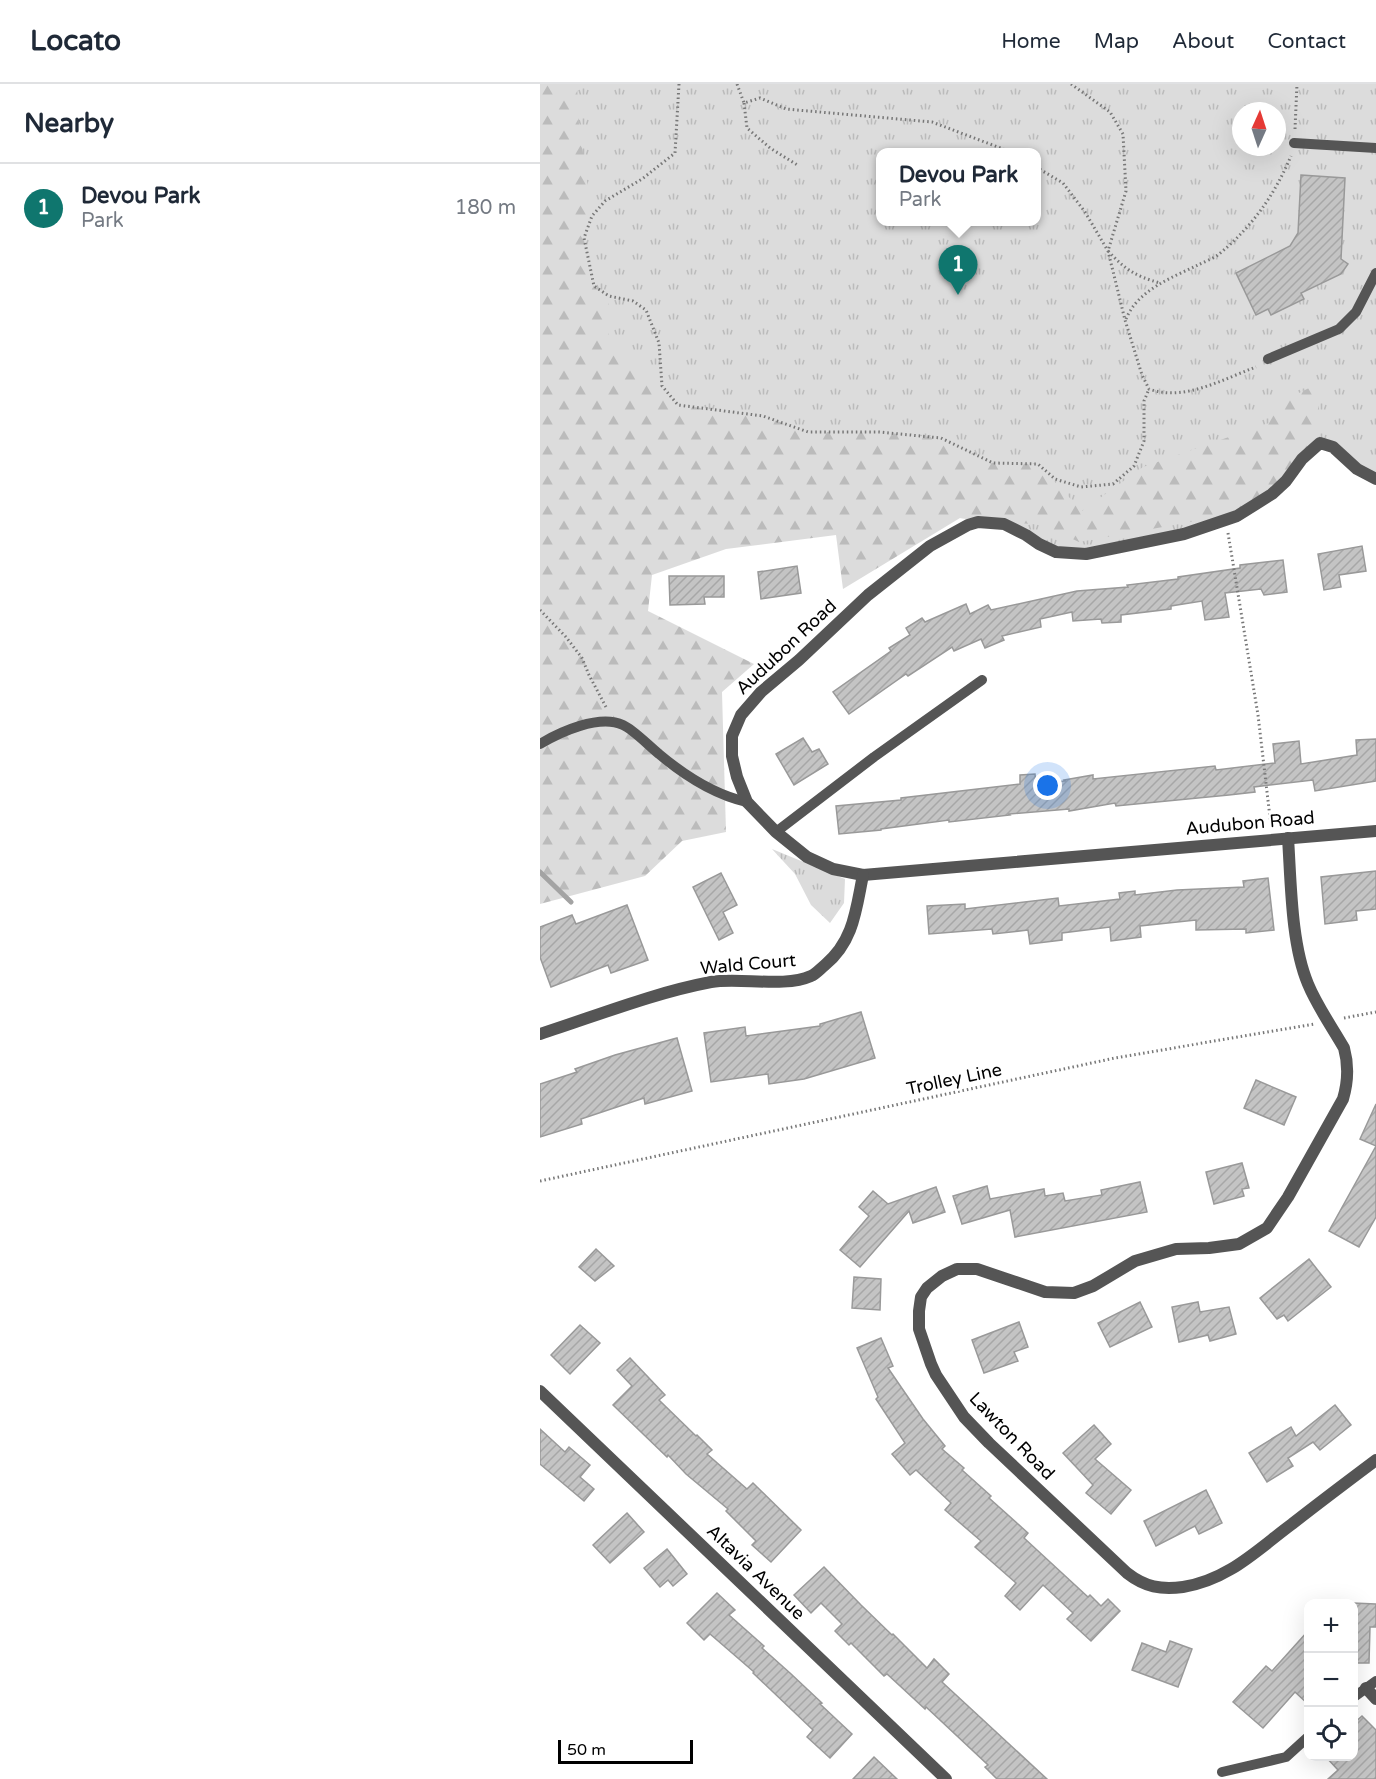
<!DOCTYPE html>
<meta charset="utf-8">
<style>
body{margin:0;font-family:"Varela Round",sans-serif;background:#f6f6f7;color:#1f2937}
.controls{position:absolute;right:18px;bottom:18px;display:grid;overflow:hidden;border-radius:12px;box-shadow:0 6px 24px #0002}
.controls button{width:54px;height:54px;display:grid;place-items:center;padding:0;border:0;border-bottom:2px solid #e0e1e3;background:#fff;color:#1f2937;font:30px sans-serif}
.compass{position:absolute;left:692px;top:18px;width:54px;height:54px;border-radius:50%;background:#fff;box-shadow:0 6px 24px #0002;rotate:3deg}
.scale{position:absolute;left:18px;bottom:15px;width:135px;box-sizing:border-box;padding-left:6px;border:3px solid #000;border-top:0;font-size:16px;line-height:21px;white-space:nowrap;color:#000;-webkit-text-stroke:4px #fff;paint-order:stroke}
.you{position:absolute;left:508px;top:702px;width:21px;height:21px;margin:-15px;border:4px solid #fff;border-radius:50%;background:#1a73e8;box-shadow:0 0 0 9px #1a73e833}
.badge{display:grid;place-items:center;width:39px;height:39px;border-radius:50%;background:#0f766e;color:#fff;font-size:20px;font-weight:700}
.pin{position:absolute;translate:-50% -50px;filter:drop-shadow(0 2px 3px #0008)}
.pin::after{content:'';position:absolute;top:32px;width:21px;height:18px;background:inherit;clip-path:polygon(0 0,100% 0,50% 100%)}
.popup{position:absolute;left:336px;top:64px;width:165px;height:78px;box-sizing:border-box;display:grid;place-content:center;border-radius:12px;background:#fff;filter:drop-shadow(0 2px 4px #0005);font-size:20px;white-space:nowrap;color:#747a83}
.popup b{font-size:22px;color:#1f2937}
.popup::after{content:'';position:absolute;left:50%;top:100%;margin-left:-12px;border:12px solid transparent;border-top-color:#fff}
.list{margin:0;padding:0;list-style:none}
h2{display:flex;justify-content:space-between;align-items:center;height:78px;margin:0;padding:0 24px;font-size:26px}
h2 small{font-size:20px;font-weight:400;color:#747a83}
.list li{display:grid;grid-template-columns:39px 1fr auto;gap:18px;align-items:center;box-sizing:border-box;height:90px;padding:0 24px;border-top:2px solid #e0e1e3}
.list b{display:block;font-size:22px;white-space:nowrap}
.list p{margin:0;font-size:20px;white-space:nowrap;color:#747a83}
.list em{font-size:20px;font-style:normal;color:#747a83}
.icon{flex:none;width:33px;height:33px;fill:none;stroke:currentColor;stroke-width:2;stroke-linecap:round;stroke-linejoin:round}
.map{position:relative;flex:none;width:836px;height:1695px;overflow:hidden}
header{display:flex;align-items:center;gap:36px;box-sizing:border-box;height:84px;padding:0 30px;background:#fff;border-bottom:2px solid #e0e1e3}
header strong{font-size:28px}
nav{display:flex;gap:33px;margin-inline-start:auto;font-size:21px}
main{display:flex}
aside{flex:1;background:#fff}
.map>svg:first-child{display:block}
.grass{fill:url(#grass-tufts);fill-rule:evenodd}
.forest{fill:url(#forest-firs)}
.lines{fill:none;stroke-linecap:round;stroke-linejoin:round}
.stream{stroke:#a3a3a3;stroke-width:5}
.building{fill:url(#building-hatch);stroke:#999;stroke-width:1.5}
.path{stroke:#777;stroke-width:3;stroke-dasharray:1.5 3;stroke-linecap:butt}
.lane{stroke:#555;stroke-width:10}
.street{stroke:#555;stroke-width:12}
.labels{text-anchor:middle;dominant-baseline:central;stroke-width:5;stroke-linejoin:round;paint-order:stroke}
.street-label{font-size:18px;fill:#000;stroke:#fff}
</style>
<header>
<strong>Locato</strong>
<nav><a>Home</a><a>Map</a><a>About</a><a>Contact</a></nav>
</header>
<main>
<aside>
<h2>Nearby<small></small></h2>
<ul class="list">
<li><span class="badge">1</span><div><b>Devou Park</b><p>Park</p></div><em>180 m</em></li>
</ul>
</aside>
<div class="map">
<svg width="836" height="1695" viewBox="0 0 836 1695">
<defs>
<pattern id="grass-tufts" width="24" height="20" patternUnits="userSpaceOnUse" patternTransform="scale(1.5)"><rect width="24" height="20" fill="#dcdcdc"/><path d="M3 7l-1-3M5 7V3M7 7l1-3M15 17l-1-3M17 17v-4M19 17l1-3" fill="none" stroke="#bbb"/></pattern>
<pattern id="forest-firs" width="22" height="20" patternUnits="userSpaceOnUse" patternTransform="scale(1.5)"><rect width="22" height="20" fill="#dcdcdc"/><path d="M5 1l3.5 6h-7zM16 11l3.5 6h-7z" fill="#bbb"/></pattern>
<pattern id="building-hatch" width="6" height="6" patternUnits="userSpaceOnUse" patternTransform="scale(1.5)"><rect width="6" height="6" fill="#c4c4c4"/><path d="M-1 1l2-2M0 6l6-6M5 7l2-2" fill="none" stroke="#a7a7a7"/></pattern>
</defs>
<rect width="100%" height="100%" fill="#fff"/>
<g class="grass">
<path d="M 0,0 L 836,0 L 836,395 L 780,360 L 697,432 L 546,470 L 516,468 L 464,440 L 0,377 ZM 701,27 L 737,27 L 737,63 L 701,63 ZM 340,68 L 496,68 L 496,138 L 340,138 Z"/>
<path d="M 232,765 L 305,795 L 304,819 L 290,839 L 271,821 L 255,790 Z"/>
</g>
<path class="forest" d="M 0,0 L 37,0 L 39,41 L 52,132 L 44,154 L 54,202 L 69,212 L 69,263 L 122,302 L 138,321 L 223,332 L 268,348 L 339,348 L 401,354 L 453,379 L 498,380 L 542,427 L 603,383 L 729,339 L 731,323 L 777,300 L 780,359 L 746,397 L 701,429 L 539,458 L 503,441 L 420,434 L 303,505 L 296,451 L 186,465 L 112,491 L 108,527 L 214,580 L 182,608 L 186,748 L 142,757 L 105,792 L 0,820 Z"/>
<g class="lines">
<path class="stream" d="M 0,788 L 31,818"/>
</g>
<g class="building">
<path d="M 761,91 L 805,94 L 801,175 L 808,180 L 801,190 L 761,209 L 764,215 L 731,231 L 728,225 L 716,231 L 696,189 L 750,162 L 758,149 Z"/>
<path d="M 822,462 L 826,487 L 799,491 L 801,503 L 784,506 L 778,470 Z"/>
<path d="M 743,476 L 747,508 L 724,511 L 721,505 L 685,509 L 689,533 L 665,536 L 662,517 L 631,522 L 631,525 L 581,531 L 581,538 L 562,539 L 561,535 L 533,537 L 532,528 L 500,535 L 501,543 L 462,552 L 464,556 L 445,564 L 441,555 L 414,567 L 412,563 L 368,592 L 366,590 L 309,630 L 293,608 L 351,567 L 349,564 L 370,551 L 366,544 L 382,534 L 385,538 L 426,520 L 430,530 L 448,521 L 451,526 L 537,507 L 588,503 L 587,501 L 638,495 L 638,493 L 700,484 L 700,481 Z"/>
<path d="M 257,482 L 261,509 L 221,515 L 218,488 Z"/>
<path d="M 129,492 L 184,492 L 184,513 L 164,513 L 165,520 L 130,521 Z"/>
<path d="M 263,654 L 272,668 L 279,665 L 288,680 L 254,701 L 236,670 Z"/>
<path d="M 836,655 L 836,697 L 775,707 L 773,696 L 714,703 L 715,708 L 689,711 L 576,722 L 575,719 L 529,727 L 529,725 L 469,730 L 470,731 L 409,738 L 409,736 L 341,745 L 341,746 L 299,750 L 296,722 L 361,716 L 361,714 L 480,700 L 480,691 L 495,690 L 496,700 L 525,697 L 524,696 L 553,691 L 553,695 L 675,682 L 676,686 L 735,679 L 733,660 L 759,657 L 761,680 L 817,671 L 816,656 Z"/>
<path d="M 836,787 L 836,825 L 816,827 L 817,836 L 785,840 L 781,793 Z"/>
<path d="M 181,789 L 197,821 L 183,828 L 193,849 L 179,856 L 153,803 Z"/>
<path d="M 728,794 L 734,846 L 706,849 L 706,845 L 656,846 L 656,836 L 600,842 L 601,853 L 571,857 L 570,843 L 522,849 L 522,856 L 490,860 L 488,846 L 453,850 L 452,845 L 389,850 L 387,822 L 425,820 L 425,825 L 518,814 L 519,822 L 580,815 L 579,809 L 595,807 L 595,811 L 637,806 L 704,803 L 703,797 Z"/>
<path d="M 87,821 L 108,876 L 71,889 L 68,881 L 11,903 L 0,873 L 0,843 L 32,831 L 36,840 Z"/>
<path d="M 321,928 L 335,974 L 264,995 L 229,1000 L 228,990 L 171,998 L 164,949 L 205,943 L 206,952 L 280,942 L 280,940 Z"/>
<path d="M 137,954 L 152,1007 L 105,1020 L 104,1014 L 41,1035 L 42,1040 L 0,1053 L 0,1000 L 37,988 L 35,985 L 75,971 Z"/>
<path d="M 716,996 L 756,1013 L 744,1041 L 704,1024 Z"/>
<path d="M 836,1020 L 836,1062 L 820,1055 Z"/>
<path d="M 836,1062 L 836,1133 L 819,1163 L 789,1147 Z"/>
<path d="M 702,1079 L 709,1104 L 702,1105 L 704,1112 L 674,1120 L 666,1088 Z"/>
<path d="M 600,1098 L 607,1128 L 475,1153 L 470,1126 L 422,1140 L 413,1112 L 447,1102 L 450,1115 L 504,1105 L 505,1112 L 523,1109 L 525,1117 L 562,1111 L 561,1106 Z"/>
<path d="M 396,1103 L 405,1128 L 373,1139 L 369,1127 L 320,1183 L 300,1166 L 329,1132 L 319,1123 L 333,1107 L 348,1120 Z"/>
<path d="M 56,1165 L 74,1182 L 55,1197 L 39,1183 Z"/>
<path d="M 769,1175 L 791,1203 L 748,1237 L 744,1231 L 737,1235 L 720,1214 Z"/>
<path d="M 314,1193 L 341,1195 L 340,1226 L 312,1224 Z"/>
<path d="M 600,1218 L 612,1243 L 570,1263 L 558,1239 Z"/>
<path d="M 658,1218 L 660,1228 L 689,1223 L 696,1250 L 670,1257 L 668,1251 L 639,1258 L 632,1223 Z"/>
<path d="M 479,1238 L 488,1263 L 474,1268 L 478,1277 L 444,1289 L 432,1256 Z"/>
<path d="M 40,1241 L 60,1259 L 30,1290 L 11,1271 Z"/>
<path d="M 341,1254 L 353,1282 L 348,1284 L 383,1335 L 405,1362 L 402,1365 L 424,1384 L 422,1386 L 451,1412 L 449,1414 L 488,1449 L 484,1454 L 548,1513 L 550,1511 L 561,1522 L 568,1515 L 580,1527 L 551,1557 L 527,1535 L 533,1529 L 503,1501 L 480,1526 L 465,1512 L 476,1499 L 435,1463 L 441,1457 L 405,1426 L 411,1419 L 376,1386 L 370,1391 L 352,1370 L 365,1359 L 336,1315 L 338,1313 L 317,1264 Z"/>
<path d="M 90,1274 L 125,1311 L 119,1316 L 156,1352 L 157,1351 L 172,1366 L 167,1370 L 207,1405 L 213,1399 L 261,1446 L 231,1478 L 212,1461 L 216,1457 L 186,1427 L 188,1425 L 146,1390 L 128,1371 L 127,1373 L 73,1321 L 92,1302 L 77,1286 Z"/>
<path d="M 795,1321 L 811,1341 L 780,1366 L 773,1358 L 748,1374 L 753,1382 L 727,1398 L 709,1369 L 751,1343 L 756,1352 Z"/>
<path d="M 554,1341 L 571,1360 L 555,1375 L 591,1406 L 571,1430 L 546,1409 L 553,1401 L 523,1369 Z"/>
<path d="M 0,1345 L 25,1368 L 29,1363 L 50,1381 L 40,1393 L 54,1405 L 44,1417 L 0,1380 Z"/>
<path d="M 666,1406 L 682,1439 L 659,1450 L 655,1442 L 616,1462 L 604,1437 Z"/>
<path d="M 87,1429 L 104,1448 L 70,1479 L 53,1461 Z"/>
<path d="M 127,1465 L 147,1490 L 133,1502 L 128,1496 L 120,1503 L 104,1484 Z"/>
<path d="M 284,1483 L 321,1521 L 352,1551 L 353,1550 L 387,1584 L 394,1575 L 409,1590 L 402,1598 L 507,1695 L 457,1695 L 445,1683 L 448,1681 L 386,1623 L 385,1625 L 347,1590 L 344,1592 L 311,1559 L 309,1561 L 295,1547 L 302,1540 L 281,1519 L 271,1529 L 254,1511 Z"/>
<path d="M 177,1509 L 195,1526 L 189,1531 L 224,1562 L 222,1564 L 250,1589 L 282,1619 L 280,1620 L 312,1650 L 290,1674 L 267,1653 L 273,1646 L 213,1589 L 214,1588 L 170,1550 L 164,1556 L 147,1539 Z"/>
<path d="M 813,1519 L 836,1520 L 836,1543 L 830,1543 L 829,1579 L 813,1579 Z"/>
<path d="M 768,1547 L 768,1620 L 755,1608 L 723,1644 L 693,1618 L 726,1582 L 732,1587 Z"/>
<path d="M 630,1557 L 652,1565 L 638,1603 L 592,1586 L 602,1559 L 626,1568 Z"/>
<path d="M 822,1632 L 836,1646 L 836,1695 L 788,1695 L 798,1686 L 785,1672 L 813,1672 L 813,1640 Z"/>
<path d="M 334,1673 L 357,1695 L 313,1695 Z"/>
</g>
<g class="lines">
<g class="path">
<path d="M 139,0 L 135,69 L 102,95 L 65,117 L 52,132 L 44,154 L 54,202 L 69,212 L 93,217 L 106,226 L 119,259 L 122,302 L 138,321 L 223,332 L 268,348 L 339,348 L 401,354 L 453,379 L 498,380 L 515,395 L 541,403 L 573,400 L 594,382 L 604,357 L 604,317 L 609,305"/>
<path d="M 197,0 L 204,19 L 220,14 L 246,25 L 392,38 L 471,68"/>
<path d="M 531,0 L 570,28 L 583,50 L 586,107 L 568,167 C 586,186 595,192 620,199"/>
<path d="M 204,19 L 207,44 L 230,64 L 259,82"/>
<path d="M 755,45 L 757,0"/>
<path d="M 496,83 L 523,99 L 545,128 L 568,167 L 585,236 L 602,291 L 609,305 C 644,318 683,295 716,283"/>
<path d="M 586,235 C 598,206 631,194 658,181 C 664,178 672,175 678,171 C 712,143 734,112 751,72"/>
<path d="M 688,449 L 718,631 L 731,742"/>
<path d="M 0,526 L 26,553 L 42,574 L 49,591 L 67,625"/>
<path d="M 804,934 L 836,928"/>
<path d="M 0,1097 L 575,974 L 774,940"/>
</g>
<g class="lane">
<path d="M 754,59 L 836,64"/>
<path d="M 728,275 L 799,245 L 816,228 L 836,189"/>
<path d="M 0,660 C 20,648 59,630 83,641 C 94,646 109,662 119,670 C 144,691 175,711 207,718"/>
<path d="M 236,748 L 334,673 L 442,596"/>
<path d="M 814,1613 L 836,1597"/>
<path d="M 682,1688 L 746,1673 L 768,1653"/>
</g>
<g class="street">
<path d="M 836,395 L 817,385 L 793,363 L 780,359 L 762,375 L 746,397 L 732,410 L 697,432 L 644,450 L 546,470 L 516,468 L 499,460 L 486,451 L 464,440 L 438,438 L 428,441 L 390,462 L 328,511 L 259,576 L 221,608 L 201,631 L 192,652 L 192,672 L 197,693 L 207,718 L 236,748 L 267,773 L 293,785 L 323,791 L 836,747"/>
<path d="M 748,754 C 751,798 751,860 768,900 C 777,922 792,943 804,964 C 809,982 808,998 803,1015 L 748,1113 L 727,1144 L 699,1160 L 669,1164 L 636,1165 L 595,1177 L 553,1202 L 534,1209 L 505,1208 L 437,1185 L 417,1185 L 402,1192 L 387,1204 L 381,1213 L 379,1227 L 379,1245 L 391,1280 L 396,1291 L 424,1333 L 449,1359 L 587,1489 C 605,1503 621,1506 643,1503 C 688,1496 717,1466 752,1440 C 780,1418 808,1397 836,1376"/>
<path d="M 0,950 C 56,932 113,909 171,898 C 199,893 244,904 271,892 C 276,890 281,884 285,881 C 314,857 316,825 323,791"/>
<path d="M 0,1307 L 406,1695"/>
<path d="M 826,1604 L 836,1615"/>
</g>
</g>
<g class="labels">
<g class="street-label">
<text transform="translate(246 563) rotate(-43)">Audubon Road</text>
<text transform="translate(710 739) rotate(-5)">Audubon Road</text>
<text transform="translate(208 880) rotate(-5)">Wald Court</text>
<text transform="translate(414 995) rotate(-12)">Trolley Line</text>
<text transform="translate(472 1352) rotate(46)">Lawton Road</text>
<text transform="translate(216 1488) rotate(44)">Altavia Avenue</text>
</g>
</g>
</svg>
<div class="controls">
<button>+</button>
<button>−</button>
<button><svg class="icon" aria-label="locate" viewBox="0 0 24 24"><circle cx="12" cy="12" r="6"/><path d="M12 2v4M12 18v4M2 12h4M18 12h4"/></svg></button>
</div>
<svg class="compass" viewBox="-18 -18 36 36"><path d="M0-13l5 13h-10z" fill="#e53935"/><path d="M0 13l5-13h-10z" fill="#747a83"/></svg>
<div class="scale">50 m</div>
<div class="you"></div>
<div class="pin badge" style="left:418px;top:211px">1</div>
<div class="popup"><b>Devou Park</b>Park</div>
</div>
</main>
